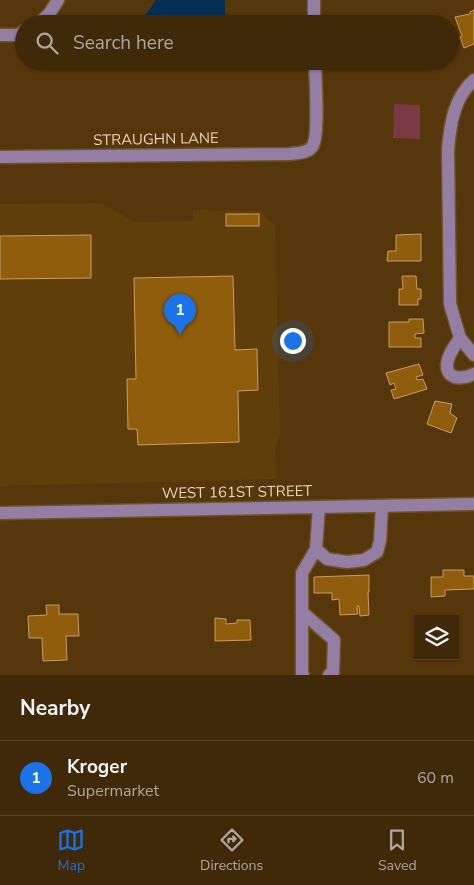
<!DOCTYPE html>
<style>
body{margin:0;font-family:"Nunito Sans",sans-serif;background:#473112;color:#f1f3f6}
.controls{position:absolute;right:15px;bottom:15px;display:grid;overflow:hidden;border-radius:0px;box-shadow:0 1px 4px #0004}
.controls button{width:45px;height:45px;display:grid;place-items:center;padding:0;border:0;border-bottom:1px solid #594529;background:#402908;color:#f1f3f6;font:25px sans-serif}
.you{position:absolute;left:292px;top:340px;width:18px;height:18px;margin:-12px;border:4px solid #fff;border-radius:50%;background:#1a73e8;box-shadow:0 0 0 8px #1a73e833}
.badge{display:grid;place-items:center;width:32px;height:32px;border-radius:50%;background:#1a73e8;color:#fff;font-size:16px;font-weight:700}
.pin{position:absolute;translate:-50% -41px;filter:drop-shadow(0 1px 2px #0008)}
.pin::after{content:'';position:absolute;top:26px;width:18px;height:15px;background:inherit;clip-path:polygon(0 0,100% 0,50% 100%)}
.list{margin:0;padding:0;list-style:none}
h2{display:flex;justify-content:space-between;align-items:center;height:65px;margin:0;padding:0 20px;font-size:21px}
h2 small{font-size:16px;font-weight:400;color:#aea69c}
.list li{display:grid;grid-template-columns:32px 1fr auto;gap:15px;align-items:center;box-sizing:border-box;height:75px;padding:0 20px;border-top:1px solid #594529}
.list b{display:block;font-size:19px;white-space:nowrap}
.list p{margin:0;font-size:16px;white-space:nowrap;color:#aea69c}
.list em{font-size:16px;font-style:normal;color:#aea69c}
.icon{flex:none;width:28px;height:28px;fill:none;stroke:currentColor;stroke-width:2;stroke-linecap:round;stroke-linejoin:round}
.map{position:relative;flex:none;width:474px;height:675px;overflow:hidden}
.search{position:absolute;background:#402908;box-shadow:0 1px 4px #0004;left:15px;right:15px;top:15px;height:55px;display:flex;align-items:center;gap:12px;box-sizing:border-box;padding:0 18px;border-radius:28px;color:#aea69c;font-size:19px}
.sheet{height:140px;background:#402908}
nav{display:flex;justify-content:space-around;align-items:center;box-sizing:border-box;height:70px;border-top:1px solid #594529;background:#402908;font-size:14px;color:#aea69c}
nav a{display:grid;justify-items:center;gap:2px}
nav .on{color:#1a73e8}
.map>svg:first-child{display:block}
.built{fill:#603e0b}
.green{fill:#793a44}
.water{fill:#052e53}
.building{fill:#8f5d0c;stroke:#c99d66}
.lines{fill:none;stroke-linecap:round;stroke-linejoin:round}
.minor-casing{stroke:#70532a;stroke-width:15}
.minor{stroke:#947ea3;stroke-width:12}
.labels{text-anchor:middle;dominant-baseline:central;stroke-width:4;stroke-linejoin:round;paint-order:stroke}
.street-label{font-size:15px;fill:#ead3b8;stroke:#55370b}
</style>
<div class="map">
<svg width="474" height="675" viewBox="0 0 474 675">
<rect width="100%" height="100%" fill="#55370b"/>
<path class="built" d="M 102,203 L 134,222 L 193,221 L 193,210 L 261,211 L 275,226 L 280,432 L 275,449 L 277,479 L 0,486 L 0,204 Z"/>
<path class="green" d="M 394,104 L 420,105 L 420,139 L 393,138 Z"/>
<g class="water">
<path d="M 156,0 L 225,0 L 225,24 L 139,24 Z"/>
<path d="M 124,61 L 219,61 C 193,72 159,67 131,66 Z"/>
</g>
<g class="building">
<path d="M 474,10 L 474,44 L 464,48 L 460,37 L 462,36 L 455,17 L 470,14 L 470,12 Z"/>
<rect x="226" y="214" width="33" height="12"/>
<path d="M 421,234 L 421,261 L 387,261 L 388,251 L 396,251 L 396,235 Z"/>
<path d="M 91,235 L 91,278 L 0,279 L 0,236 Z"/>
<path d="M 233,276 L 235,350 L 257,349 L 258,390 L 238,391 L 239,442 L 138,445 L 137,429 L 128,429 L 127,379 L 136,379 L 134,278 Z"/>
<path d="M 402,276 L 416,276 L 417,289 L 421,289 L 421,299 L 418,299 L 418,305 L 399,305 L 399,289 L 403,289 Z"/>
<path d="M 409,319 L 423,319 L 424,333 L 415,334 L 415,338 L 421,338 L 421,347 L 389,347 L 389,322 L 409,322 Z"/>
<path d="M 419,364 L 423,375 L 416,377 L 417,380 L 423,379 L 427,389 L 394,399 L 391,390 L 396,389 L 394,383 L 390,385 L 386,373 Z"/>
<path d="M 435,401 L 452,404 L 450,413 L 457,418 L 451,433 L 427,424 Z"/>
<path d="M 443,570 L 464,570 L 464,576 L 474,576 L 474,589 L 445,590 L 445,596 L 431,597 L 431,577 L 443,577 Z"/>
<path d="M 369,575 L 369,592 L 368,592 L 369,615 L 360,616 L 359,606 L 357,606 L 358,614 L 340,615 L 339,599 L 332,600 L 332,593 L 314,593 L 314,577 Z"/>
<path d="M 46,605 L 59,605 L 59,614 L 78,614 L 79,636 L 66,636 L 67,660 L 43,661 L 42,638 L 29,638 L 28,616 L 47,615 Z"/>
<path d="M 215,618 L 226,619 L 226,624 L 237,623 L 237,620 L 250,620 L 251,640 L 215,641 Z"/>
</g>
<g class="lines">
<g class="minor-casing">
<g id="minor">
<path d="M 314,0 L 314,24"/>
<path d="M 38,24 L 49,14 L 58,0"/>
<path d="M 0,35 L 18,35 L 24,31"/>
<path d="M 474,80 C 454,97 450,125 448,150 L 450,304 L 460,338 L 474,355"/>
<path d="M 0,157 L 290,154 C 297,153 308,153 312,147 C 320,136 315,77 315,61"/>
<path d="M 460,338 C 455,346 448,354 447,364 C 446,381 464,379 474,374"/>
<path d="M 0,513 L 474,504"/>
<path d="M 316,549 L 327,559 L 347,562 L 364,560 L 377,552 L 380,541 L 382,506"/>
<path d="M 302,612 L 334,640 L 333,672 L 329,675"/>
<path d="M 303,675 L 302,674 L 302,573 L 316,549 L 319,507"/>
</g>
</g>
<use href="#minor" class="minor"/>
</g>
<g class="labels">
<g class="street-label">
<text transform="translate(156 139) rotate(-1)">STRAUGHN LANE</text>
<text transform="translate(237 492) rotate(-1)">WEST 161ST STREET</text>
</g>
</g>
</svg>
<div class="controls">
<button><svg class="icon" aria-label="layers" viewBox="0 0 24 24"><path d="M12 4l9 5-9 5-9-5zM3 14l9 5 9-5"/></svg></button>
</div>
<div class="you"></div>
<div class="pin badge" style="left:180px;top:335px">1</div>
<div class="search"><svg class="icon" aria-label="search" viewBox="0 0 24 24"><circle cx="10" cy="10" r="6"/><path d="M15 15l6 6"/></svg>Search here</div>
</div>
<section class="sheet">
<h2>Nearby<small></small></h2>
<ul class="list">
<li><span class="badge">1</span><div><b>Kroger</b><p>Supermarket</p></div><em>60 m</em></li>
</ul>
</section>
<nav>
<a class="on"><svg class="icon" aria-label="map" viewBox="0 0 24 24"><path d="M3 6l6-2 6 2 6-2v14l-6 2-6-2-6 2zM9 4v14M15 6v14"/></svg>Map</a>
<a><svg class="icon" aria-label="directions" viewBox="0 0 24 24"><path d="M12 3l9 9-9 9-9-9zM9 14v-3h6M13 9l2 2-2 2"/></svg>Directions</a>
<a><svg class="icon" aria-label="saved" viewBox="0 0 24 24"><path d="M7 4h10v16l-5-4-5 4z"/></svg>Saved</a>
</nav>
